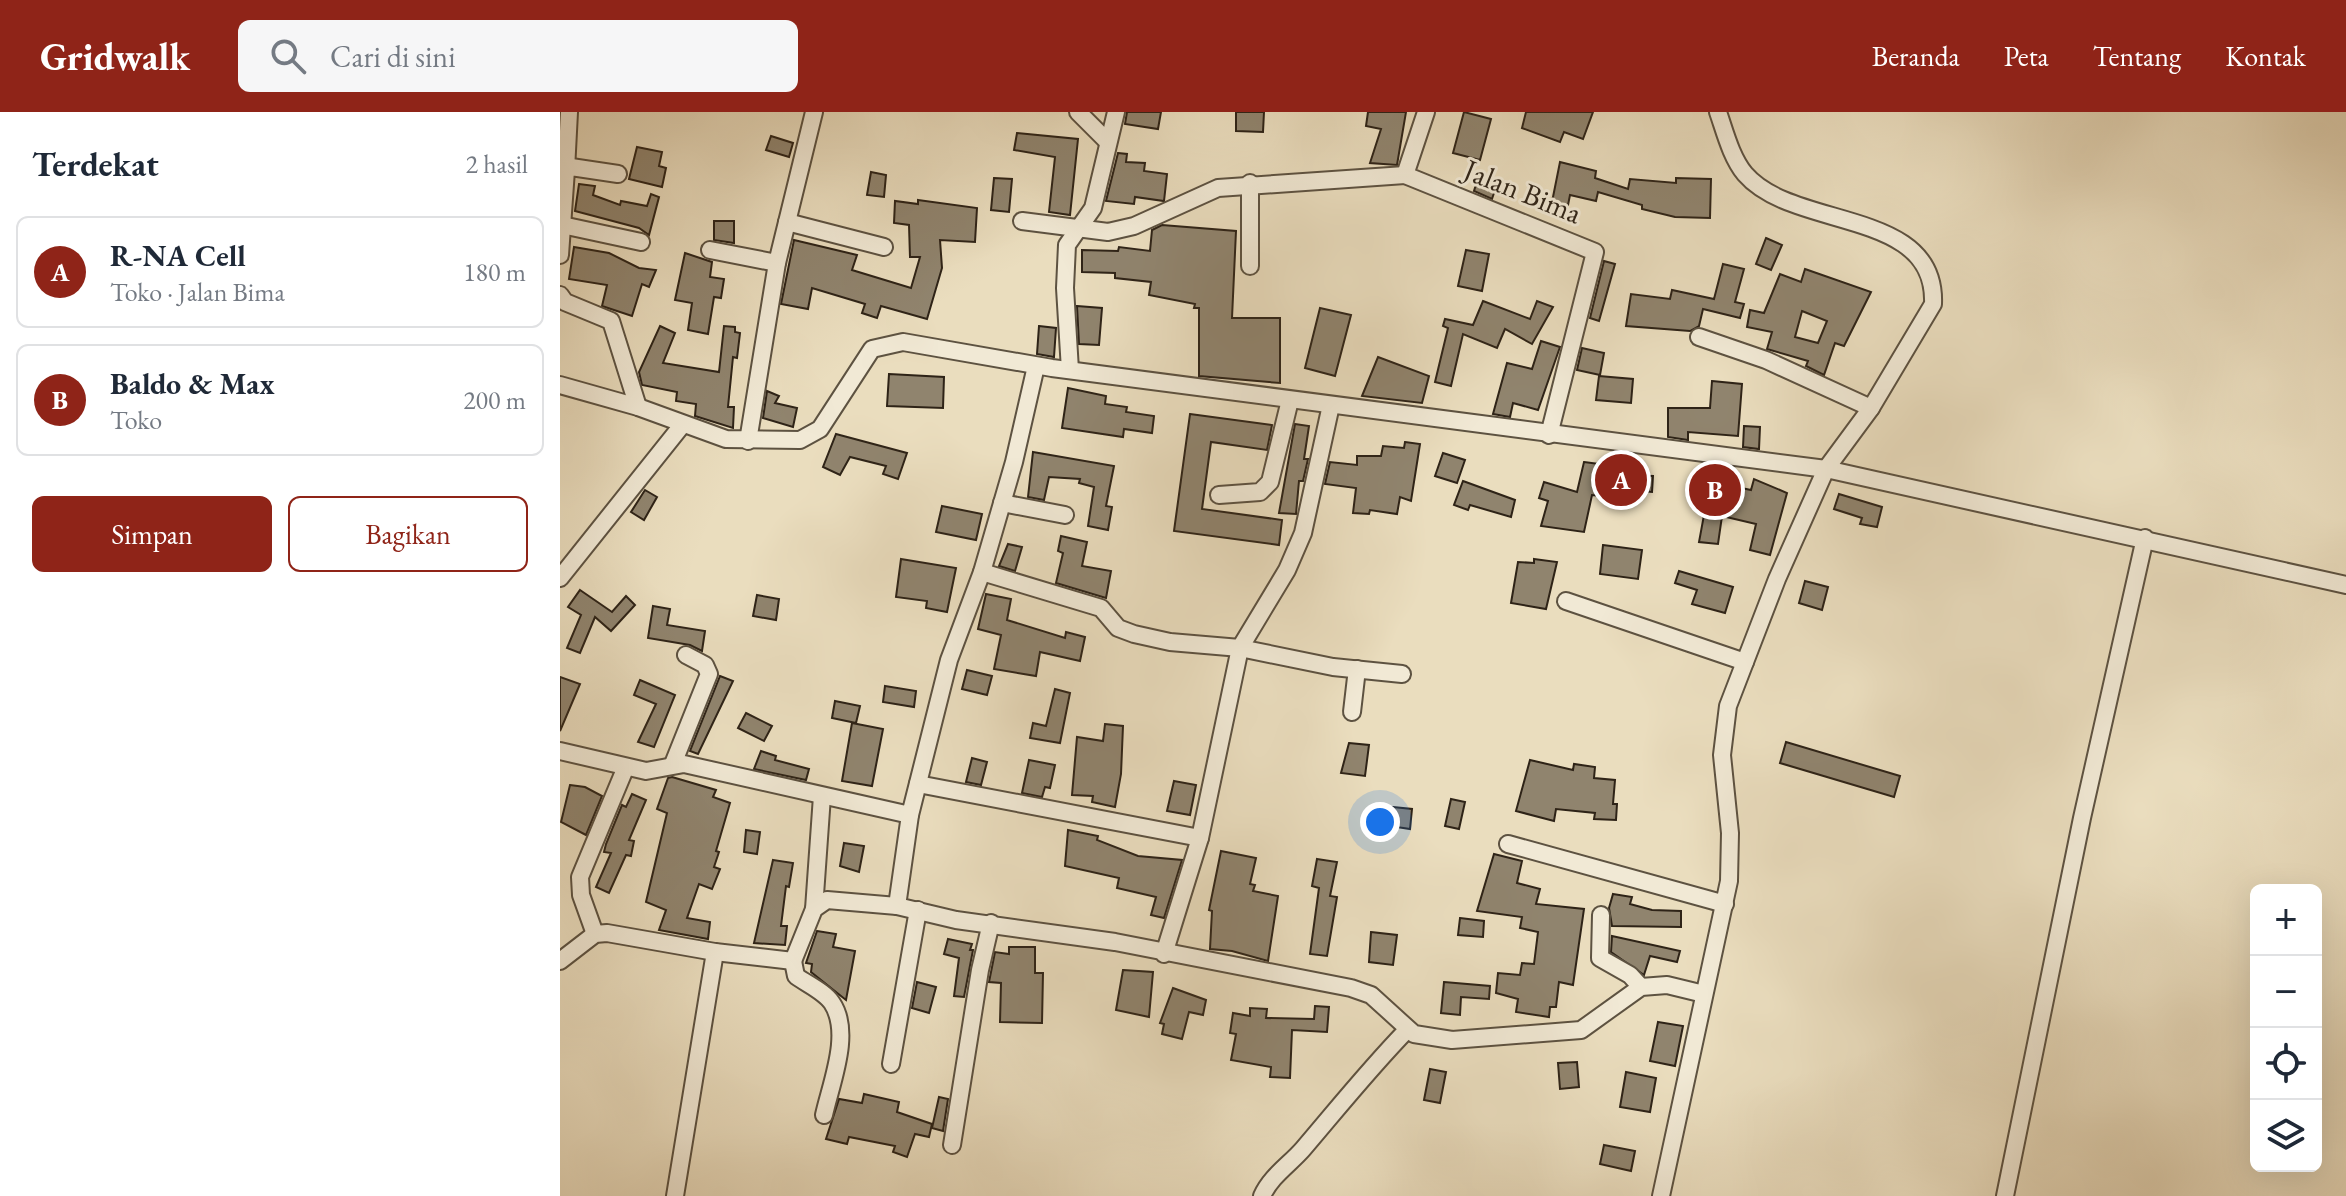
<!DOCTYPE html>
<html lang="id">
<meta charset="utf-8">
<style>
body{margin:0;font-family:"EB Garamond",serif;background:#f6f6f7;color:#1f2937}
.controls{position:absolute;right:24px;bottom:24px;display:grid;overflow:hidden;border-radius:12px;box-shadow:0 8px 32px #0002}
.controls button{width:72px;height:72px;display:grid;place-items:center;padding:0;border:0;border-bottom:2px solid #e0e1e3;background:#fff;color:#1f2937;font:40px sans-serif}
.you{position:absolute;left:820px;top:710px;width:28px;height:28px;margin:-20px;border:6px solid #fff;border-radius:50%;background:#1a73e8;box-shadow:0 0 0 12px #1a73e833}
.badge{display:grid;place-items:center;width:52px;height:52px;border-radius:50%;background:#8f2418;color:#fff;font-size:26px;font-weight:700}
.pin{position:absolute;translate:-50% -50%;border:4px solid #fff;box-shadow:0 2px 8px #0006}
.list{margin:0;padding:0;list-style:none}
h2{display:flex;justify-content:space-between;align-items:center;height:104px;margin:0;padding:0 32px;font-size:34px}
h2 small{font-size:26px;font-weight:400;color:#747a83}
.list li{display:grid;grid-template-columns:52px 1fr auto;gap:24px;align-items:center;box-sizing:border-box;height:112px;margin:0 16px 16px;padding:0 16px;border:2px solid #e0e1e3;border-radius:12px}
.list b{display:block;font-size:30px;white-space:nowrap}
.list p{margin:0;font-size:26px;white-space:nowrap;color:#747a83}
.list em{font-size:26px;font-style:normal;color:#747a83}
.actions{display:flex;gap:16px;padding:24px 32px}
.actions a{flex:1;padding:18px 0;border:2px solid #8f2418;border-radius:12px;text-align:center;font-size:28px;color:#8f2418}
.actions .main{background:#8f2418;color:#fff}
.icon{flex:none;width:44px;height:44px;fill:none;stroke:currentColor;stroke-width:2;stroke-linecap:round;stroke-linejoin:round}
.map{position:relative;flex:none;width:1786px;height:1084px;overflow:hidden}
header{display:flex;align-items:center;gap:48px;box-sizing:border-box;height:112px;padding:0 40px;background:#8f2418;color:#fff}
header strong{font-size:38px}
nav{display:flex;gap:44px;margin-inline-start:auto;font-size:28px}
.search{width:560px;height:72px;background:#f6f6f7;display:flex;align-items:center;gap:20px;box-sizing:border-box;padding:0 28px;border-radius:12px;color:#747a83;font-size:30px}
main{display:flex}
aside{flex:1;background:#fff}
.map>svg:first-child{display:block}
.building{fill:#90846e;stroke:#2e2317;stroke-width:2;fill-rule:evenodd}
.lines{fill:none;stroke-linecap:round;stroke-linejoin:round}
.minor-casing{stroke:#5d5241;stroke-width:20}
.minor{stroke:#f1e9d5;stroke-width:16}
.labels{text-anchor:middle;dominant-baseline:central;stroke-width:6;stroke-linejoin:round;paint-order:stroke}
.street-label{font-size:30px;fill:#2e2317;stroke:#f1e9d5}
</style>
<header>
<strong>Gridwalk</strong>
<div class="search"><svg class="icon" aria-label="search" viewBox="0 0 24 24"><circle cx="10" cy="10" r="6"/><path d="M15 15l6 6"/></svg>Cari di sini</div>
<nav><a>Beranda</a><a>Peta</a><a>Tentang</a><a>Kontak</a></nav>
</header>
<main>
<aside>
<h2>Terdekat<small>2 hasil</small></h2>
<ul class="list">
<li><span class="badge">A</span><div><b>R-NA Cell</b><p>Toko · Jalan Bima</p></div><em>180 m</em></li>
<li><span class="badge">B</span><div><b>Baldo &amp; Max</b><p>Toko</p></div><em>200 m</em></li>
</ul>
<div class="actions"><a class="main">Simpan</a><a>Bagikan</a></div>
</aside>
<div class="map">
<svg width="1786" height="1084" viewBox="0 0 1786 1084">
<rect width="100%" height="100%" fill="#eaddbe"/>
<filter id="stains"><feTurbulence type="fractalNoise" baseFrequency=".0025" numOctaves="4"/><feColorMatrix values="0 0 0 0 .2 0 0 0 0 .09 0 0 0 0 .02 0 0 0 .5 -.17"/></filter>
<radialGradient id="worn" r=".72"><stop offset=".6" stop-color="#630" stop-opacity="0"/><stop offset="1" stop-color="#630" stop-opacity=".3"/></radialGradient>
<g class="building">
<path d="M 567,0 L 601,0 L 598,17 L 565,12 Z"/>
<path d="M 676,0 L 704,0 L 703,20 L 676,19 Z"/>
<path d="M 808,0 L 846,0 L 837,53 L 810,51 L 821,17 L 806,14 Z"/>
<path d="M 904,0 L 931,7 L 920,48 L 893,41 Z"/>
<path d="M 966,0 L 1033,0 L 1023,27 L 1004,20 L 1000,30 L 962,16 Z"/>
<path d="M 457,21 L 518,27 L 510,103 L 489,100 L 495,45 L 454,38 Z"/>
<path d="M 211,24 L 233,31 L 229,45 L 206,38 Z"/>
<path d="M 77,35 L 102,40 L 99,54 L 106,56 L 102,75 L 69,67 Z"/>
<path d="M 558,41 L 567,42 L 566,50 L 585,51 L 584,59 L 607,62 L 604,89 L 575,85 L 574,92 L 546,89 Z"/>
<path d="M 1000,50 L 1036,59 L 1035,66 L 1068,77 L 1070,67 L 1116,71 L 1116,66 L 1151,67 L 1150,106 L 1115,105 L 1082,97 L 1082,93 L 1038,80 L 1036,89 L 1010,83 L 1008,93 L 992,90 Z"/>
<path d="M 311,60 L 326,63 L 324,85 L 307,83 Z"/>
<path d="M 919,63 L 938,69 L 932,87 L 914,79 Z"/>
<path d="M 434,66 L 452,67 L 449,100 L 431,98 Z"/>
<path d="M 19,72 L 35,74 L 33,83 L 60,93 L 61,89 L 87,94 L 91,82 L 99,85 L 89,123 L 79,116 L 15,99 Z"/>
<path d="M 358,88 L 417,96 L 415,130 L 380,128 L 382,156 L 367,207 L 321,194 L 317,206 L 302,201 L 305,192 L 252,176 L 248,197 L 221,192 L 234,128 L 297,143 L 292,158 L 351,176 L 360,145 L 350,145 L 349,113 L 334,111 L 335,89 L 358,92 Z"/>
<path d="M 154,109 L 174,109 L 174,131 L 154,128 Z"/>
<path d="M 602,113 L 676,119 L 672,206 L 720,206 L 720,271 L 639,264 L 639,196 L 634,196 L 635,192 L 589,183 L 591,170 L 555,166 L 555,161 L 522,160 L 522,138 L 558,139 L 559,135 L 590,139 L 592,118 Z"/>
<path d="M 1206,126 L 1222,133 L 1211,158 L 1196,152 Z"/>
<path d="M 14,135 L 49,141 L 79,156 L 96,158 L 89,175 L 82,172 L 72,204 L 42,194 L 47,173 L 9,167 Z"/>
<path d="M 906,138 L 929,142 L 922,179 L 898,174 Z"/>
<path d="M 125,141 L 152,150 L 150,165 L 164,167 L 161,186 L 154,185 L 148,222 L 128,218 L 132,191 L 115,188 Z"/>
<path d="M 1044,149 L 1055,152 L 1039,209 L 1030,206 Z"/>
<path d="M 1163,152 L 1184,157 L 1175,190 L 1184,192 L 1180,206 L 1143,197 L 1139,214 L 1130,219 L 1066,214 L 1071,182 L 1110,187 L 1112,178 L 1154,187 Z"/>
<path d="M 1245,157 L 1311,180 L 1284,234 L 1275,231 L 1264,263 L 1246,254 L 1248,249 L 1207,237 L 1212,220 L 1187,215 L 1190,198 L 1204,201 L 1220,162 L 1241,170 ZM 1242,199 L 1267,209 L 1258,231 L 1235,225 Z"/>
<path d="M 923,189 L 970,207 L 977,189 L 993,195 L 972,232 L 945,217 L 937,236 L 903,222 L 891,274 L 875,270 L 888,216 L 883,214 L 885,207 L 913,213 Z"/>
<path d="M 517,194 L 542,196 L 539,233 L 519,232 Z"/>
<path d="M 760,196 L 791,203 L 775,264 L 745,256 Z"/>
<path d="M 100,214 L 115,221 L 103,251 L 159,260 L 164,214 L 175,215 L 175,220 L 180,221 L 177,246 L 173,245 L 168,295 L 174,295 L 173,316 L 135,304 L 136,292 L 116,289 L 117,280 L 82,273 L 79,260 Z"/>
<path d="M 479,214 L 496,216 L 494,245 L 477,242 Z"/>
<path d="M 981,229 L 1000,235 L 978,298 L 953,291 L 950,305 L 933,302 L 947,251 L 972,257 Z"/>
<path d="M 1022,236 L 1044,241 L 1040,263 L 1017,258 Z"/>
<path d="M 818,245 L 869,264 L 862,291 L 802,284 Z"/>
<path d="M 329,262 L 384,265 L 383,296 L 327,294 Z"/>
<path d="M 1039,264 L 1073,267 L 1071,291 L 1036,288 Z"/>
<path d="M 1152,269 L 1182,272 L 1178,324 L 1128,320 L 1128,328 L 1108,325 L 1108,296 L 1150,296 Z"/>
<path d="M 508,276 L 546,284 L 545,292 L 567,295 L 566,300 L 594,304 L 592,321 L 564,317 L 563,325 L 502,316 Z"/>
<path d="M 207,279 L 219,284 L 215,291 L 237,296 L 233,315 L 203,306 Z"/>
<path d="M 630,302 L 712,313 L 707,338 L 651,330 L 642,397 L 722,408 L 719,433 L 614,419 Z"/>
<path d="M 735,312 L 749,314 L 744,347 L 748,347 L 743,369 L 739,369 L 736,402 L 719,401 Z"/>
<path d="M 1184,314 L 1200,315 L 1199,337 L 1183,335 Z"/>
<path d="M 276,322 L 347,341 L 338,367 L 323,362 L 326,354 L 290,345 L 280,363 L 263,355 Z"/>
<path d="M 845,330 L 860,332 L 851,389 L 840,385 L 837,402 L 810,398 L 809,402 L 793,401 L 796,376 L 765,372 L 770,350 L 797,353 L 797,344 L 821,344 L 823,334 L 844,336 Z"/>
<path d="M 473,340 L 554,354 L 546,394 L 552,395 L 548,418 L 528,414 L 534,375 L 519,371 L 520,367 L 489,365 L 484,388 L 468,385 Z"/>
<path d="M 883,341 L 905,348 L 897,371 L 875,364 Z"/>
<path d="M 1024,350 L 1070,356 L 1069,363 L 1093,364 L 1092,380 L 1067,378 L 1066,387 L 1032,383 L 1024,420 L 981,414 L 988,389 L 979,386 L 984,370 L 1017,380 Z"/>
<path d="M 1151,365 L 1168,368 L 1167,373 L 1191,378 L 1194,367 L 1227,381 L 1210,443 L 1190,438 L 1196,412 L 1162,404 L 1158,432 L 1139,430 Z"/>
<path d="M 903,369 L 955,388 L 951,405 L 910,393 L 908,398 L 894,393 Z"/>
<path d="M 85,378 L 97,385 L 84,408 L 71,400 Z"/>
<path d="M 1279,382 L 1322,395 L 1317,415 L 1300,412 L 1302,406 L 1274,397 Z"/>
<path d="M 382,394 L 422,402 L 416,428 L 376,420 Z"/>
<path d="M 501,424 L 527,430 L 522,454 L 551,459 L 546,486 L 496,471 L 503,441 L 498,439 Z"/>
<path d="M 448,432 L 462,435 L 455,459 L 439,454 Z"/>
<path d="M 1043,433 L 1082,438 L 1078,467 L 1040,462 Z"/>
<path d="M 341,447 L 396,456 L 387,500 L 366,496 L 367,489 L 336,485 Z"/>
<path d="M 974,447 L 997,450 L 986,497 L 951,491 L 958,450 L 974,451 Z"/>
<path d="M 1119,459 L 1173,475 L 1165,501 L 1132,492 L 1137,478 L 1115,471 Z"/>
<path d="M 1245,469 L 1268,475 L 1262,498 L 1239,491 Z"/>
<path d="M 20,478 L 52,500 L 66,484 L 75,493 L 51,519 L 35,505 L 20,541 L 7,536 L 21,503 L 8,495 Z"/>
<path d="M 426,482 L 451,487 L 447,508 L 505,526 L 506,520 L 525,525 L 520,549 L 480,540 L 476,564 L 434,557 L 441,523 L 418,517 Z"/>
<path d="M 197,483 L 219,487 L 216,508 L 193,504 Z"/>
<path d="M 93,494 L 110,497 L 107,513 L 145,519 L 142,539 L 130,533 L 88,526 Z"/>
<path d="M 407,558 L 432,564 L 427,583 L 402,577 Z"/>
<path d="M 160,564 L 173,569 L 138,642 L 130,639 Z"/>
<path d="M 0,565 L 20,572 L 0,619 Z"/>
<path d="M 80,568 L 115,583 L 94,635 L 78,630 L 96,592 L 74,583 Z"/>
<path d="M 325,574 L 356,579 L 354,595 L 323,590 Z"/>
<path d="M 495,577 L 510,581 L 500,631 L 470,626 L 473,611 L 486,614 Z"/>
<path d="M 275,589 L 300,594 L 296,611 L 272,606 Z"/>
<path d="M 186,601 L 212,614 L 204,629 L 178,616 Z"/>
<path d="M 292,611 L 323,617 L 312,674 L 282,669 Z"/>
<path d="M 545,612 L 563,614 L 561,662 L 555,695 L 532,690 L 533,684 L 512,683 L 517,625 L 543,629 Z"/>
<path d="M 1226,630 L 1340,664 L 1334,685 L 1220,651 Z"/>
<path d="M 789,631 L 809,633 L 805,664 L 781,661 Z"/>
<path d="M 201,639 L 216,644 L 215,648 L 249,657 L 246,668 L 194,657 Z"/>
<path d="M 412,646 L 427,650 L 421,673 L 406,670 Z"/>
<path d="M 469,648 L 495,653 L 490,676 L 485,675 L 482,685 L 462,681 Z"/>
<path d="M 970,648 L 1013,658 L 1014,652 L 1035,655 L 1034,666 L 1055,668 L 1053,692 L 1057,692 L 1056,708 L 1034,707 L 1035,701 L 996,697 L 994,709 L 956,699 Z"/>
<path d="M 112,665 L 156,678 L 153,685 L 170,691 L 156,739 L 159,740 L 154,755 L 160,757 L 152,777 L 139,772 L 127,806 L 150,810 L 148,827 L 99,818 L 106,798 L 86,790 L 107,701 L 97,697 L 108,666 Z"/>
<path d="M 614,669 L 636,673 L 630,703 L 607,699 Z"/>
<path d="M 10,673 L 25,675 L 42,684 L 26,723 L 1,710 Z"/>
<path d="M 72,682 L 86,688 L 69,728 L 74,729 L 71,744 L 66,743 L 49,781 L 36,775 L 51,741 L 44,740 L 46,732 L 62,693 L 66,695 Z"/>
<path d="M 891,687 L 905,690 L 899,717 L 885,714 Z"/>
<path d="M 833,695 L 852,697 L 850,717 L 830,714 Z"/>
<path d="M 186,718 L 200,720 L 197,742 L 184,740 Z"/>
<path d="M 508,718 L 538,724 L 537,728 L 578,744 L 622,748 L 604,806 L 591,803 L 596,785 L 557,776 L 559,766 L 505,754 Z"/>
<path d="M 284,731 L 304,734 L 299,760 L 280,754 Z"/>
<path d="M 661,739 L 696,746 L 690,772 L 695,773 L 693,779 L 718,784 L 708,849 L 672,839 L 650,837 L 652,799 L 649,798 Z"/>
<path d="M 934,742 L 962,749 L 957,771 L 980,777 L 976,792 L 1024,797 L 1013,873 L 999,870 L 996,895 L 990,895 L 989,905 L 956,900 L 958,887 L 936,881 L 938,861 L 960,863 L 962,851 L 974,852 L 978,820 L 960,816 L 962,805 L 917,799 Z"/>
<path d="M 757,747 L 777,750 L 770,784 L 777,785 L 767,844 L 750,842 L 759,776 L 752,774 Z"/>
<path d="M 213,748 L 233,751 L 229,775 L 226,774 L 221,814 L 227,814 L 225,833 L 194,831 Z"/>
<path d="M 1053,782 L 1072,785 L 1070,792 L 1092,798 L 1121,799 L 1121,815 L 1052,814 L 1049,796 Z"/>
<path d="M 900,806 L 924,809 L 923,825 L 898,823 Z"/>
<path d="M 257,819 L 276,822 L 273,835 L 295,839 L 286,888 L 251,860 L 252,852 L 246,851 Z"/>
<path d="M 811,820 L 837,823 L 833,853 L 809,850 Z"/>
<path d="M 1052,824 L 1120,839 L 1117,850 L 1090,844 L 1084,863 L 1051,840 Z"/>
<path d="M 388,827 L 412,832 L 410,838 L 413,838 L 404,885 L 394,884 L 399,846 L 384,842 Z"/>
<path d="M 449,835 L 475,835 L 475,861 L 483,861 L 482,911 L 440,910 L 441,871 L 429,870 L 435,840 L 449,842 Z"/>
<path d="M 563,858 L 593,860 L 589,905 L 556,898 Z"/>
<path d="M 357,870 L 376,875 L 369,901 L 352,896 Z"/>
<path d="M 884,870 L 930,874 L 929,887 L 901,885 L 900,903 L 881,901 Z"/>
<path d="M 613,876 L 646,888 L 643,903 L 629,900 L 622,927 L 602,922 L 604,912 L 600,911 Z"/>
<path d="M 755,894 L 769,895 L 767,920 L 732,918 L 730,966 L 710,965 L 711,955 L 671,948 L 676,922 L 670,921 L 673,901 L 690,904 L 690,896 L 707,897 L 706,906 L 754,907 Z"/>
<path d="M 1098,910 L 1123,914 L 1115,954 L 1090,949 Z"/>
<path d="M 1017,950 L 1019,975 L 1000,977 L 998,951 Z"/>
<path d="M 870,957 L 886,960 L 880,991 L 864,988 Z"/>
<path d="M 1066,960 L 1096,966 L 1090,1000 L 1060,995 Z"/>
<path d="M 304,982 L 339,990 L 337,1000 L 372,1012 L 369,1025 L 355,1022 L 347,1045 L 333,1040 L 335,1034 L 289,1025 L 287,1032 L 266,1027 L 279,987 L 302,991 Z"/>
<path d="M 379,985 L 388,987 L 383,1019 L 372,1016 Z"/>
<path d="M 1044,1033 L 1075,1039 L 1071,1059 L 1040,1052 Z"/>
</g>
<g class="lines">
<g class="minor-casing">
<g id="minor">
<path d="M 518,0 L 548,30"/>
<path d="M 866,0 L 845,63 L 1035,140 L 989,323"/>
<path d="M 6,58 L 9,0"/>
<path d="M 690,71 L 690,154"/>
<path d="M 462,109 L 548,120 L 574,114 L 658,76 L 845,63"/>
<path d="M 227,110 L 324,135"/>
<path d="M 2,113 L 81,130"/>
<path d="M 150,138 L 217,151"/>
<path d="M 0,143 L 6,58 L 11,55 L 58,62"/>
<path d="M 0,183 L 5,190 L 51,209 L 78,295"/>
<path d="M 1139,225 L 1206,248 L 1311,296"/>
<path d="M 476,254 L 454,350 L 422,460 L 389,548 L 350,703 L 337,794 L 396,808 L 555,830 L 791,876 L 811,883 L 854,922 L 892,928 L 1021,918 L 1081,875 L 1107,873 L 1144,882"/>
<path d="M 510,258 L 505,176 L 507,133 L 533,96 L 556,0"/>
<path d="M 0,273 L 78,295 L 166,327 L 240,328 L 260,317 L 312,237 L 343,230 L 492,256 L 1266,357 L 1786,473"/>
<path d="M 188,329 L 217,151 L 254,0"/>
<path d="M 659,383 L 700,380 L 710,370 L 730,288"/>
<path d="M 442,391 L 505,403"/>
<path d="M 422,460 L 541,496 L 558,516 L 574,522 L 610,530 L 680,536 L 773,555 L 842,562"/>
<path d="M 0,466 L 123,312"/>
<path d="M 1006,489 L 1185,550"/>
<path d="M 792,600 L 797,557"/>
<path d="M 0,639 L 86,659 L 124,652 L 350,703"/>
<path d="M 113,652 L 149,562 L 145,553 L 126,543"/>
<path d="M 358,672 L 640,726"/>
<path d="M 948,732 L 1165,792"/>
<path d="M 254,797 L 262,684"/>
<path d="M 1041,803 L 1040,846 L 1070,863 L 1081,875"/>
<path d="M 35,822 L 21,783 L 20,765 L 65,657"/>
<path d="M 604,842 L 640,726 L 680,536 L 727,458 L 743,421 L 771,293"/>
<path d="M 0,849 L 35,822 L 47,821 L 155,840 L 233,849 L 254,797 L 267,788 L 337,794"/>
<path d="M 233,849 L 236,864 C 247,872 265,880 272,891 C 292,921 271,971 264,1003"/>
<path d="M 331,952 L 358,798"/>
<path d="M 392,1033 L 420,858 L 431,811"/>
<path d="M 115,1084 L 155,840"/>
<path d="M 702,1084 C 711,1064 729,1053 743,1037 C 778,996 810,956 847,918"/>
<path d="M 1101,1084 L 1169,769 L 1170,721 L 1162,643 L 1168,594 L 1217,467 L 1266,357 L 1311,296 L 1373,192 C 1377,95 1234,119 1185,62 C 1171,45 1165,20 1158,0"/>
<path d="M 1445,1084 L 1522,706 L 1585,426"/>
</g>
</g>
<use href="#minor" class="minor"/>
</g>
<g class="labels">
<g class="street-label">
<text transform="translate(963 79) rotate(22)">Jalan Bima</text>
</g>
</g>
<rect width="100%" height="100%" filter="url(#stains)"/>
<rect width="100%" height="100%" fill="url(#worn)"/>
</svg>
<div class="controls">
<button>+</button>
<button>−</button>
<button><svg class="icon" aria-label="locate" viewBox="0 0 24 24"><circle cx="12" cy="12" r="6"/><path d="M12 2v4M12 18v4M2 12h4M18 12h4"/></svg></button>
<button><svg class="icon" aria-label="layers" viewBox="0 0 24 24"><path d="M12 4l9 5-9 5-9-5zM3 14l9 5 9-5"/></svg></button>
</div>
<div class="you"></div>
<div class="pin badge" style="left:1061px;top:368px">A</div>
<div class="pin badge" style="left:1155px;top:378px">B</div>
</div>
</main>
